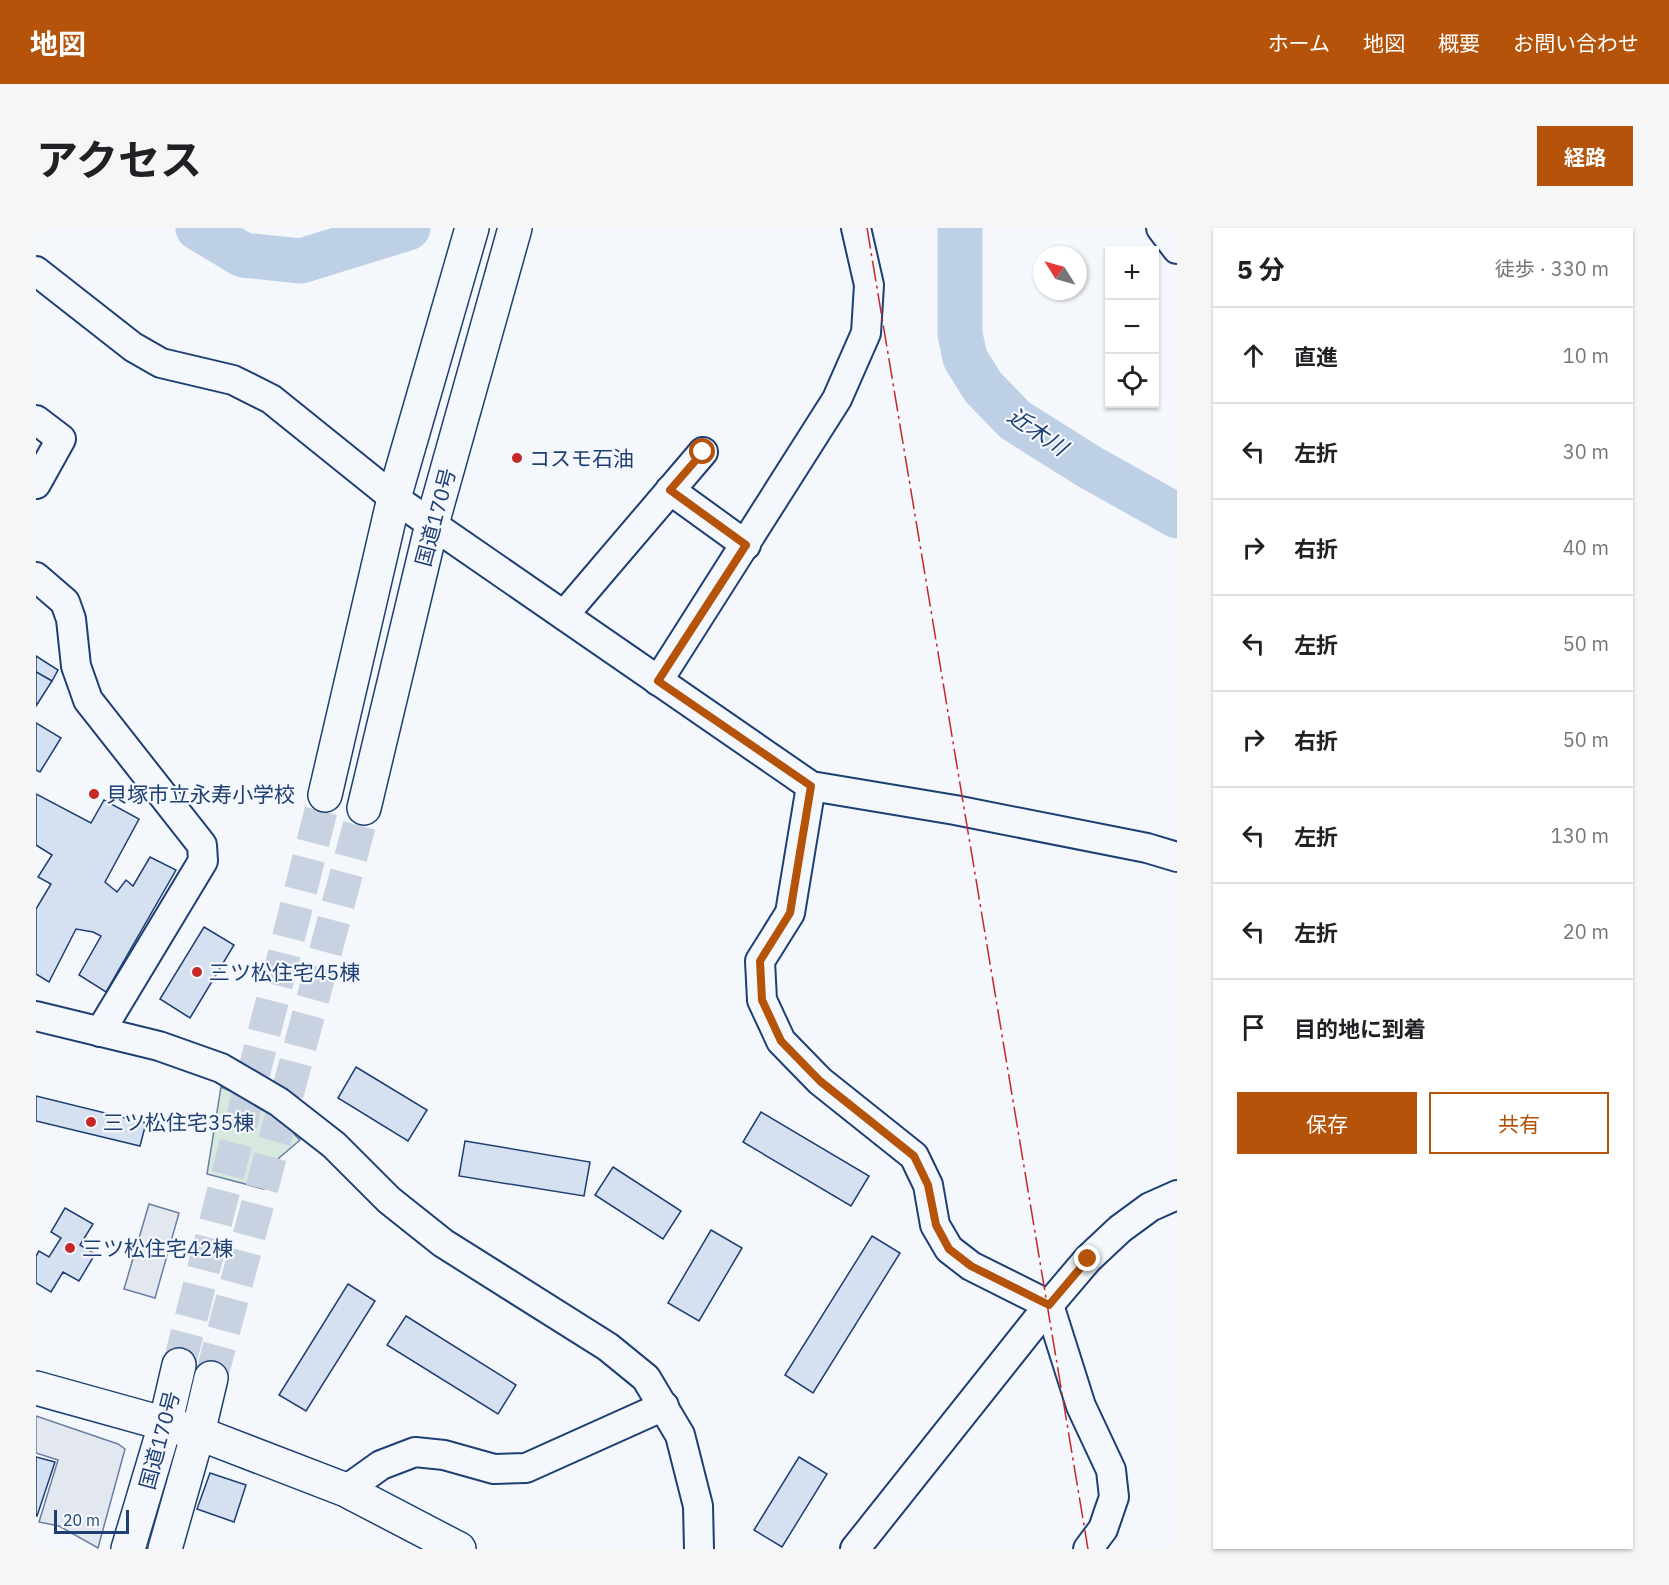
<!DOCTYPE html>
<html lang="ja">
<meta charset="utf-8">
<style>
body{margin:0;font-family:"IBM Plex Sans","Noto Sans JP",sans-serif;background:#f6f6f6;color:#202124}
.controls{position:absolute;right:18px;top:18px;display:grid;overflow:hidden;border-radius:0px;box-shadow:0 2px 4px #0004}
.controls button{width:54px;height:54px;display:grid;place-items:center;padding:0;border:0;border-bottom:2px solid #e0e0e0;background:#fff;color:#202124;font:30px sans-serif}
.compass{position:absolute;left:997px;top:18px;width:54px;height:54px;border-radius:50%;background:#fff;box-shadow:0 2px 4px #0004;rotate:307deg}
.scale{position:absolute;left:18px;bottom:15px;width:75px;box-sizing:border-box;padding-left:6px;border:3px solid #1d3f73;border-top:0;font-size:16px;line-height:21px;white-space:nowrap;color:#1d3f73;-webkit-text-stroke:4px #f4f7fb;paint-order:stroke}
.stop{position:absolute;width:18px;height:18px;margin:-14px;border:4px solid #b45309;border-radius:50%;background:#fff}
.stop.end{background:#b45309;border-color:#fff;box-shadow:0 2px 6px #0008}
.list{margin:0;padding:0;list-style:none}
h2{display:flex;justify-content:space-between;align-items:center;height:78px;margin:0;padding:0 24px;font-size:26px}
h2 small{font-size:20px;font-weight:400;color:#757577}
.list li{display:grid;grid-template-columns:39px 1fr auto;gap:18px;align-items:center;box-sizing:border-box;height:96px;padding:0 24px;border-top:2px solid #e0e0e0}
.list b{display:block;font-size:22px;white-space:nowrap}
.list em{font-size:20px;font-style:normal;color:#757577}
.actions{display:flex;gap:12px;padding:18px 24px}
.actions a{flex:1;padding:14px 0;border:2px solid #b45309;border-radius:0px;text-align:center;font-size:21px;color:#b45309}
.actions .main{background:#b45309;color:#fff}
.icon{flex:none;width:33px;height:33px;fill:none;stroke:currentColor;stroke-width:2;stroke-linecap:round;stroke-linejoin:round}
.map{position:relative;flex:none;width:1141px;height:1321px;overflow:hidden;border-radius:0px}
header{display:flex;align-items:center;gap:36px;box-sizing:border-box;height:84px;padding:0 30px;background:#b45309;color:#fff}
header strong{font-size:28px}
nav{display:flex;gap:33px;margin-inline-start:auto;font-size:21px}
.intro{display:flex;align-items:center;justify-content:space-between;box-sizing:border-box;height:144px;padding:0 36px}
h1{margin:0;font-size:42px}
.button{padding:15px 27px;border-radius:0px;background:#b45309;color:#fff;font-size:21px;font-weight:700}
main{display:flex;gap:36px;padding:0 36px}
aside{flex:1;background:#fff;border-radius:0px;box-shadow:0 2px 4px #0004}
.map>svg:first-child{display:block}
.green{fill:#d7e8df;stroke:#687fa3;stroke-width:1.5}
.parking{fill:#e3e8f0;stroke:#687fa3;stroke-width:1.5}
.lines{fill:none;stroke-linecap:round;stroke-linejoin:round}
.river{stroke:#bed0e5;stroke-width:45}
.building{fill:#d5e0f0;stroke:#1d3f73;stroke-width:1.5}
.highway-tunnel{stroke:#c9d2e0;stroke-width:33;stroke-dasharray:33 16;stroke-linecap:butt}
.minor-casing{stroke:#1d3f73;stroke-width:32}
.major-casing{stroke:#1d3f73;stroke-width:36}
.highway-casing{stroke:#1d3f73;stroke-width:36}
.minor{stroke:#f4f7fb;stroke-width:28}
.major{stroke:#f4f7fb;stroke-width:33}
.highway{stroke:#f4f7fb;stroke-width:33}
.power{stroke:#c62828;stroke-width:1.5;stroke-dasharray:21 4.5 3 4.5;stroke-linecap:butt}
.route{stroke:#b45309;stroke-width:8}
.poi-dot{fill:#c62828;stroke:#f4f7fb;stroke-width:2}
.labels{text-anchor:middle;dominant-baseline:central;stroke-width:4.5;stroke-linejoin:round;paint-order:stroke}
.poi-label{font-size:21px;fill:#1d3f73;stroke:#f4f7fb;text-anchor:start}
.street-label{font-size:21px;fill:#1d3f73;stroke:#f4f7fb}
.water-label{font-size:22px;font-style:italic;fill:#1d3f73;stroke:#f4f7fb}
</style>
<header>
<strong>地図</strong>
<nav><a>ホーム</a><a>地図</a><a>概要</a><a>お問い合わせ</a></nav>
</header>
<div class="intro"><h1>アクセス</h1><a class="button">経路</a></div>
<main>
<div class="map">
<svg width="1141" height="1321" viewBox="0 0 1141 1321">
<rect width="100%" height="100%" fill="#f4f7fb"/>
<path class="green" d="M 185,859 C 214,871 242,888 264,912 L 243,930 L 228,961 L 171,946 Z"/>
<g class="parking">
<path d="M 113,976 L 143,985 L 119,1070 L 88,1061 Z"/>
<path d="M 0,1188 L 82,1216 L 89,1221 L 62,1320 L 23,1298 L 3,1294 L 22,1232 L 0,1225 Z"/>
</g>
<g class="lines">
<g class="river">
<path d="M 162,0 L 207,27 L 265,33 L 372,0"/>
<path d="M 924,0 L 924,106 L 929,130 L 947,159 L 979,192 L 1052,238 L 1141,288"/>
</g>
</g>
<g class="building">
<path d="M 0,428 L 22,442 L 16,453 L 0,444 Z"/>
<path d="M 0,444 L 16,453 L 0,478 Z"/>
<path d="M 0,495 L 25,510 L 4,544 L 0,542 Z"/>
<path d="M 0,566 L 55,595 L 68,572 L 103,591 L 69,654 L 81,664 L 90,652 L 97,658 L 114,629 L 140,642 L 70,764 L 43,747 L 65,708 L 57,704 L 40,701 L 13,754 L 0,746 L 0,681 L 15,656 L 2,649 L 16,627 L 0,617 Z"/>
<path d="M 168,699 L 198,717 L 154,790 L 124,771 Z"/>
<path d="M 320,839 L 391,882 L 372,913 L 302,870 Z"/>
<path d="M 0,868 L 110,895 L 104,918 L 0,893 Z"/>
<path d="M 725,884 L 833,948 L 815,978 L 707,914 Z"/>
<path d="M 429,913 L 554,934 L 548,968 L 423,948 Z"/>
<path d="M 577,939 L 645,983 L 627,1011 L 559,967 Z"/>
<path d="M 29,980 L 57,996 L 44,1017 L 59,1026 L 43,1053 L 27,1044 L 15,1064 L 0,1055 L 0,1028 L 3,1023 L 13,1029 L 25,1010 L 15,1004 Z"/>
<path d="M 675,1002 L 706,1020 L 663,1093 L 632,1075 Z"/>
<path d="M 836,1008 L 864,1025 L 777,1165 L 749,1147 Z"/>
<path d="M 312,1056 L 339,1073 L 270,1183 L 243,1167 Z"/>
<path d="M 370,1088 L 480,1157 L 462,1186 L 351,1117 Z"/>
<path d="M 0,1229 L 19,1234 L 1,1288 L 0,1288 Z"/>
<path d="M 763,1229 L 791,1246 L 746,1319 L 718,1302 Z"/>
<path d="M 174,1245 L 210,1257 L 198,1294 L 161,1281 Z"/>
</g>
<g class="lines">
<g class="highway-tunnel">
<path d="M 143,1137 L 289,567"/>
<path d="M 175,1150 L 328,580"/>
</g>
<g class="minor-casing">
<g id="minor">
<path d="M 1125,0 L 1141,21"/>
<path d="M 0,43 L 97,119 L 125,135 L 197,152 L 235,171 L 358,270 L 775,558 L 919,582 L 1111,620 L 1141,629"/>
<path d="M 0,192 L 25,211 L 0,256"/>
<path d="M 634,262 L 710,317"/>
<path d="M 0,349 L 29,374 L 35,391 L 40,438 L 52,472 L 166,617 L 167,633 L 64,804"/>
<path d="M 528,387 L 667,224"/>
<path d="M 622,453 L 801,171 L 830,105 L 833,57 L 820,0"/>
<path d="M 775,558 L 754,685 L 724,733 L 726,772 L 745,813 L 784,853 L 878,928 L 892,957 L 899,997 L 913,1021 L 935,1038 L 1013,1077 L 1045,1178 L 1075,1242 L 1078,1269 L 1067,1301 L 1052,1321"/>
<path d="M 0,788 L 123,818 L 185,840 L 243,874 L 298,917 L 353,972 L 407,1015 L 572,1119 L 610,1150 L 644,1207 L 662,1278 L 663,1321"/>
<path d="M 310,1262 L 345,1237 L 379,1224 L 408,1227 L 458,1241 L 490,1240 L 628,1178"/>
<path d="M 819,1321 L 1013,1077 L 1052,1031 L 1084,1001 L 1114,979 L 1141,967"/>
</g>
</g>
<g class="major-casing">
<path id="major" d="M 0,1160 L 162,1205 L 310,1262 L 423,1321"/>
</g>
<g class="highway-casing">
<g id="highway">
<path d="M 289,567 L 358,270 L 436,0"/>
<path d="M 328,580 L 396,296 L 479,0"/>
<path d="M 92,1321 L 129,1197 L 143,1137"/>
<path d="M 129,1321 L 162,1205 L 175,1150"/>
</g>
</g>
<use href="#minor" class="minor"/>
<use href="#major" class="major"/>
<use href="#highway" class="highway"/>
<path class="power" d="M 831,0 L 1052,1321"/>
</g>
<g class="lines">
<path class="route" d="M 667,224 L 634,262 L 710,317 L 622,453 L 775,558 L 754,685 L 724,733 L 726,772 L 745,813 L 784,853 L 878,928 L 892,957 L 900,997 L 913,1021 L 935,1038 L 1013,1077 L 1052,1031"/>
</g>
<g class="poi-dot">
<circle cx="481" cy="230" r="6"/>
<circle cx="58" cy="566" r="6"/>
<circle cx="161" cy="744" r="6"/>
<circle cx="55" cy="894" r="6"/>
<circle cx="34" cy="1020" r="6"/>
</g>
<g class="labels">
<g class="poi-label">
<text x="493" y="230">コスモ石油</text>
<text x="70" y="566">貝塚市立永寿小学校</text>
<text x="173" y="744">三ツ松住宅45棟</text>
<text x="67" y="894">三ツ松住宅35棟</text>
<text x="46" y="1020">三ツ松住宅42棟</text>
</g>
<g class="street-label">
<text transform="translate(399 289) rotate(-75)">国道170号</text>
<text transform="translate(123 1212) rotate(-75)">国道170号</text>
</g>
<g class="water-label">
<text transform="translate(1002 203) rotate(34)">近木川</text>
</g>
</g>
</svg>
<div class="controls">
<button>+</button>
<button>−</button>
<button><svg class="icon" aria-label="locate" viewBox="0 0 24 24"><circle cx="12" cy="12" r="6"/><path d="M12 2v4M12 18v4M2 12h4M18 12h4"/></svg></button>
</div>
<svg class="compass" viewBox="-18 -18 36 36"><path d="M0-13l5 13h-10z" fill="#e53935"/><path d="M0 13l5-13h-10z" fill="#757577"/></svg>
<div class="scale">20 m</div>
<div class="stop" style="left:667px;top:224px"></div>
<div class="stop end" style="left:1052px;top:1031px"></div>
</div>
<aside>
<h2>5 分<small>徒歩 · 330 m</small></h2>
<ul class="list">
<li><svg class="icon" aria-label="ahead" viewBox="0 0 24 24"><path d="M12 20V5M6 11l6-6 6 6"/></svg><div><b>直進</b></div><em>10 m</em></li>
<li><svg class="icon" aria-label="left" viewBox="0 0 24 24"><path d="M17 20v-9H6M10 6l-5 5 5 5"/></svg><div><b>左折</b></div><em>30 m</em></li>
<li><svg class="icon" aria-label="right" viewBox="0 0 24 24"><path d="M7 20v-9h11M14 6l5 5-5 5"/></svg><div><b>右折</b></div><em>40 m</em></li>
<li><svg class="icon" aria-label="left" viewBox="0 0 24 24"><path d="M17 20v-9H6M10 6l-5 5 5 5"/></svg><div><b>左折</b></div><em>50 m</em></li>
<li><svg class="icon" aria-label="right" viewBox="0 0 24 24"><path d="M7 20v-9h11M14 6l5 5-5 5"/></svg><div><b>右折</b></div><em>50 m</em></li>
<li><svg class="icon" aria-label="left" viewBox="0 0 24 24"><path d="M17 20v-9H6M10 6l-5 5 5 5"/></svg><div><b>左折</b></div><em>130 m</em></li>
<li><svg class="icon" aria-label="left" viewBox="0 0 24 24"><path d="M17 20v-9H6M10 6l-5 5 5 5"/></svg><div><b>左折</b></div><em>20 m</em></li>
<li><svg class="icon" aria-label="arrive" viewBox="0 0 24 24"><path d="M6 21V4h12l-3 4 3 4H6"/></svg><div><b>目的地に到着</b></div></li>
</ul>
<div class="actions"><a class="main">保存</a><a>共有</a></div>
</aside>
</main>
